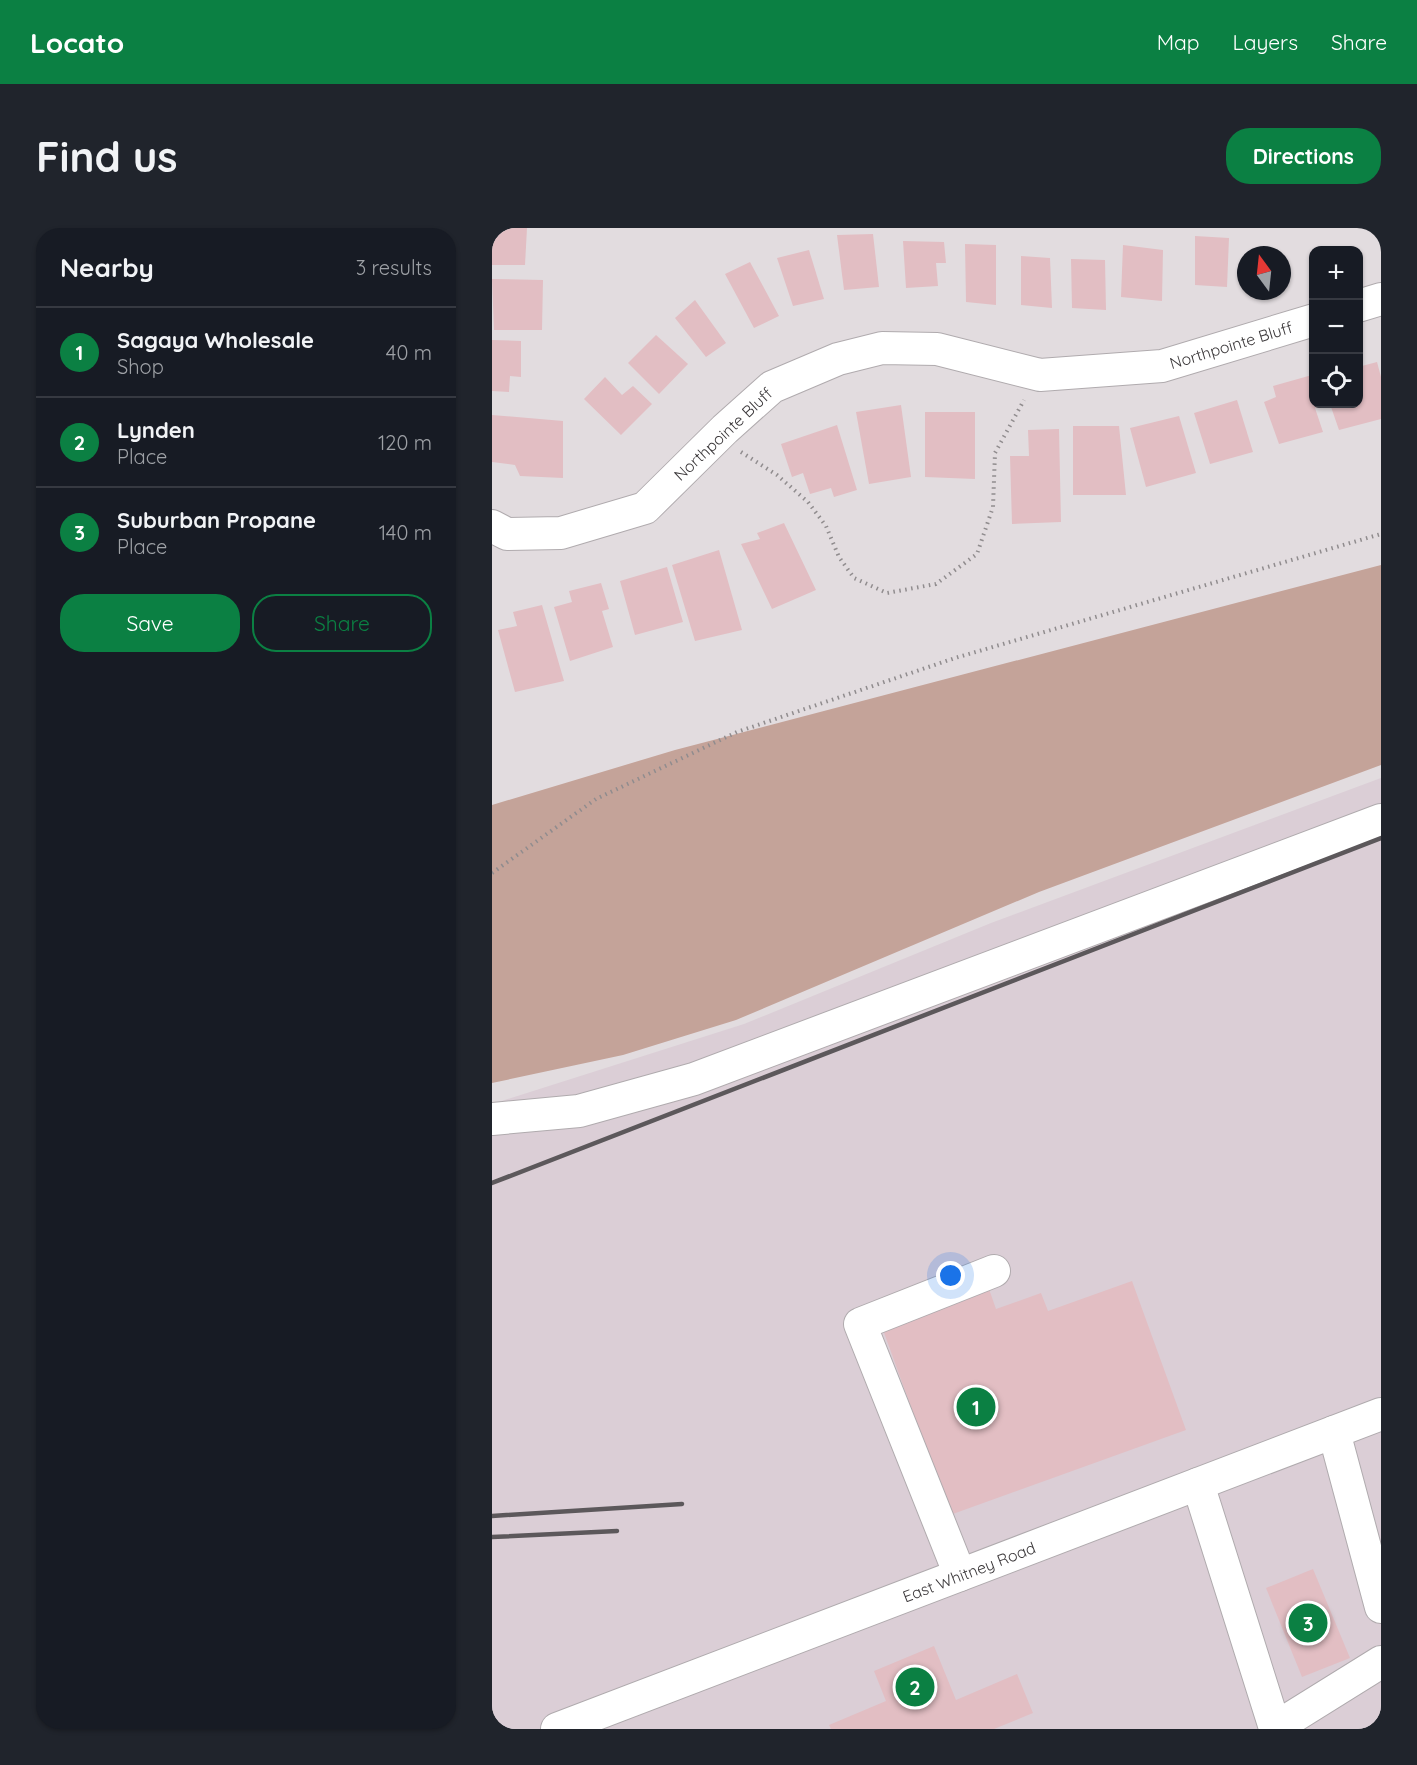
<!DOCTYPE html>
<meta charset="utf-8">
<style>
body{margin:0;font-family:Quicksand,sans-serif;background:#20242c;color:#f1f3f6}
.controls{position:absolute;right:18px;top:18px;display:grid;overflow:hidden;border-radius:12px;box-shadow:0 2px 4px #0004}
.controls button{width:54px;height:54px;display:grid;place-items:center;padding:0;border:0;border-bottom:2px solid #363941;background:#171b24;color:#f1f3f6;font:30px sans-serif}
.compass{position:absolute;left:745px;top:18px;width:54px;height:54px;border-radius:50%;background:#171b24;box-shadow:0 2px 4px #0004;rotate:345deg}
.you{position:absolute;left:459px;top:1048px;width:21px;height:21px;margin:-15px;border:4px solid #fff;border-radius:50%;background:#1a73e8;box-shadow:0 0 0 9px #1a73e833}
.badge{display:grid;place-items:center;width:39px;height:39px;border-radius:50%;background:#0b8043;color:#fff;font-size:20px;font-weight:700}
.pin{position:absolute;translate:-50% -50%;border:3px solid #fff;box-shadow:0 2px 6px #0006}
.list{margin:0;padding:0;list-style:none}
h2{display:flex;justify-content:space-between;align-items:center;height:78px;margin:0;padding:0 24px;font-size:26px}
h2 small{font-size:20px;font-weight:400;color:#9ea1a6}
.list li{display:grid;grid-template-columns:39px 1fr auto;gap:18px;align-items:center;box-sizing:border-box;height:90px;padding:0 24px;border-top:2px solid #363941}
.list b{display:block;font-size:22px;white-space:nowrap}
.list p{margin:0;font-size:20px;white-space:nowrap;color:#9ea1a6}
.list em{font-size:20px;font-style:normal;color:#9ea1a6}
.actions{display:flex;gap:12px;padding:18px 24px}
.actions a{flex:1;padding:14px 0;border:2px solid #0b8043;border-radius:24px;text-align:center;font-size:21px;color:#0b8043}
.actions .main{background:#0b8043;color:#fff}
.icon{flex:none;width:33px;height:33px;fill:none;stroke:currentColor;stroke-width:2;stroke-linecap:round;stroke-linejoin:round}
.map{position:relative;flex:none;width:889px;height:1501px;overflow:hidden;border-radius:24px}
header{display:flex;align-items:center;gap:36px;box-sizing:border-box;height:84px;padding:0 30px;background:#0b8043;color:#fff}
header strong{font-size:28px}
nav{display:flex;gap:33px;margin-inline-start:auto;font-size:21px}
.intro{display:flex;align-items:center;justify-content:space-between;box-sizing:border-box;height:144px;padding:0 36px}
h1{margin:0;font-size:42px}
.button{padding:15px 27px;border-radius:24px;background:#0b8043;color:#fff;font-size:21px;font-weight:700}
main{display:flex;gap:36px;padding:0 36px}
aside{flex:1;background:#171b24;border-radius:24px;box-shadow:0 2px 4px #0004}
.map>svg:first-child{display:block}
.built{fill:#dbced6}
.forest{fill:#c4a399}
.building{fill:#e2bec3}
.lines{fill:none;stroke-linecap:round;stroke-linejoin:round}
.minor-casing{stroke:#b0abae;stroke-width:34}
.path{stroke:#908c8e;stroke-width:4;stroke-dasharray:1.5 4.5;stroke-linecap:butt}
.minor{stroke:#fff;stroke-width:32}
.rail{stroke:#5c585b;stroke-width:4.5}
.labels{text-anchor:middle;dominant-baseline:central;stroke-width:5;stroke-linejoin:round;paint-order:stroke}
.street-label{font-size:16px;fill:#3c393b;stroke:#fff}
</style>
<header>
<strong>Locato</strong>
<nav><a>Map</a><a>Layers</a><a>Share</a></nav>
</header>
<div class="intro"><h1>Find us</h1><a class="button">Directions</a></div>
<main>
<aside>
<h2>Nearby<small>3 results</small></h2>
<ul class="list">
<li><span class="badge">1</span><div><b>Sagaya Wholesale</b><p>Shop</p></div><em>40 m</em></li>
<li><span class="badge">2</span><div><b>Lynden</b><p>Place</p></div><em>120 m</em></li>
<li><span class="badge">3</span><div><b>Suburban Propane</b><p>Place</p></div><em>140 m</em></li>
</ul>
<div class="actions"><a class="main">Save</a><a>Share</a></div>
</aside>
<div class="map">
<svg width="889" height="1501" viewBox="0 0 889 1501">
<rect width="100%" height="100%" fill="#e2dcdf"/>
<path class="built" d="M 889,550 L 889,1501 L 0,1501 L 0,876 L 252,796 L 499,695 Z"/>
<path class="forest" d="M 889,337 L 889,537 L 547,664 L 244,792 L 131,827 L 0,855 L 0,577 L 183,522 Z"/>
<g class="building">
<path d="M 0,0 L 35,0 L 33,37 L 0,37 Z"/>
<path d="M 381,6 L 387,59 L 352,62 L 345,7 Z"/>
<path d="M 703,8 L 737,10 L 735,59 L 703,57 Z"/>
<path d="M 411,13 L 452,14 L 454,35 L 444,35 L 446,58 L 414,60 Z"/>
<path d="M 473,16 L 504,17 L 504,77 L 474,74 Z"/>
<path d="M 631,17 L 671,22 L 670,73 L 629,69 Z"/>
<path d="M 317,22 L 332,71 L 301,78 L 285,30 Z"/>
<path d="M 529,28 L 558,30 L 560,80 L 529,77 Z"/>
<path d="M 579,31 L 613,32 L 614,82 L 580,80 Z"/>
<path d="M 258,34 L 287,88 L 262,100 L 233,46 Z"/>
<path d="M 0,51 L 51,52 L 50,102 L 2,102 Z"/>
<path d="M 203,72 L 234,115 L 214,129 L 183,90 Z"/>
<path d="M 164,107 L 196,136 L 167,166 L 136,135 Z"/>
<path d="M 0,112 L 29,113 L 29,149 L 18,148 L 17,164 L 0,163 Z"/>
<path d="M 885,134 L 889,149 L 889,191 L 847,202 L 838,176 L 866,176 L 866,139 Z"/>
<path d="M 820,147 L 822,176 L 828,176 L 829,179 L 823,180 L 831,204 L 787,216 L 772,174 L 784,169 L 781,158 Z"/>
<path d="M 113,149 L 130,167 L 141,158 L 160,176 L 129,207 L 92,171 Z"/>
<path d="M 745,172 L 761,224 L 718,236 L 702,185 Z"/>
<path d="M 409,177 L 419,249 L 377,256 L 364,184 Z"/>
<path d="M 433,184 L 483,184 L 483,251 L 433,249 Z"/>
<path d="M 0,187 L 71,193 L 71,250 L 28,248 L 23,237 L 0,234 Z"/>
<path d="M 687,188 L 704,245 L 654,259 L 638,200 Z"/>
<path d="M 345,197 L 365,262 L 342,269 L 339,260 L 318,266 L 311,245 L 300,249 L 289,216 Z"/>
<path d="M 581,198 L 627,198 L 634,267 L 581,267 Z"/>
<path d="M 567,201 L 569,294 L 520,296 L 518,228 L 537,228 L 536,202 Z"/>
<path d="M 292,295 L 324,362 L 280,381 L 249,316 L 268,311 L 265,305 Z"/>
<path d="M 227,322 L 250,402 L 203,413 L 180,337 Z"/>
<path d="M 175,339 L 191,394 L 143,407 L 128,353 Z"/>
<path d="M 109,355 L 117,381 L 110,383 L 121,419 L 78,433 L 62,379 L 80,374 L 77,363 Z"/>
<path d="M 50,377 L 72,453 L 23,464 L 6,402 L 25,398 L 21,384 Z"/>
<path d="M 640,1053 L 694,1202 L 458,1287 L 390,1099 L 497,1061 L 504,1081 L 549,1065 L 556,1083 Z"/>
<path d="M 821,1341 L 858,1430 L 810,1449 L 774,1360 Z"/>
<path d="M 442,1418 L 464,1472 L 525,1446 L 541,1485 L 502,1501 L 339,1501 L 337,1497 L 394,1473 L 382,1443 Z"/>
</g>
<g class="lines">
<g class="minor-casing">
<g id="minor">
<path d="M 866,78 L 889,71"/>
<path d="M 0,298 L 15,306 L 69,305 L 153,280 L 233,201 L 280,159 L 346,131 L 390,120 L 445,121 L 548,147 L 670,138 L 822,92"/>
<path d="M 0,891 L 87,883 L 202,851 L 889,592"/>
<path d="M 842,1204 L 889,1379"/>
<path d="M 706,1256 L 783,1500 L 889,1434"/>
<path d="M 468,1347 L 368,1096 L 502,1043"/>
<path d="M 65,1501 L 889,1186"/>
</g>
</g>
<g class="path">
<path d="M 249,224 L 285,247 L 316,274 L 334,298 L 347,329 L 362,350 L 395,365 L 444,356 L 485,326 L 501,279 L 503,225 L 532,172"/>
<path d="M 0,645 L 104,571 L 245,504 L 463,430 L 889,306"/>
</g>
<use href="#minor" class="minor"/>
<g class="rail">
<path d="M 0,955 L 889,610"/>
<path d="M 0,1288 L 190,1276"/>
<path d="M 0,1309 L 125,1303"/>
</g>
</g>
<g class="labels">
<g class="street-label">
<text transform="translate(739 117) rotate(-17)">Northpointe Bluff</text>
<text transform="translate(231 206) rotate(-43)">Northpointe Bluff</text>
<text transform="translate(477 1344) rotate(-21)">East Whitney Road</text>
</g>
</g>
</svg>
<div class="controls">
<button>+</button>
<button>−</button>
<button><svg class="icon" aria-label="locate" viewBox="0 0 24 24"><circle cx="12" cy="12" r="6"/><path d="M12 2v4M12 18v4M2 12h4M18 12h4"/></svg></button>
</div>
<svg class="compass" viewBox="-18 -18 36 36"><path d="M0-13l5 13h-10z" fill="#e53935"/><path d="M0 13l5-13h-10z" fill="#9ea1a6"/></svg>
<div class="you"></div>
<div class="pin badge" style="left:484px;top:1179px">1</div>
<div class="pin badge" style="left:423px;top:1459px">2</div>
<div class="pin badge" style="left:816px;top:1395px">3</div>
</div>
</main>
